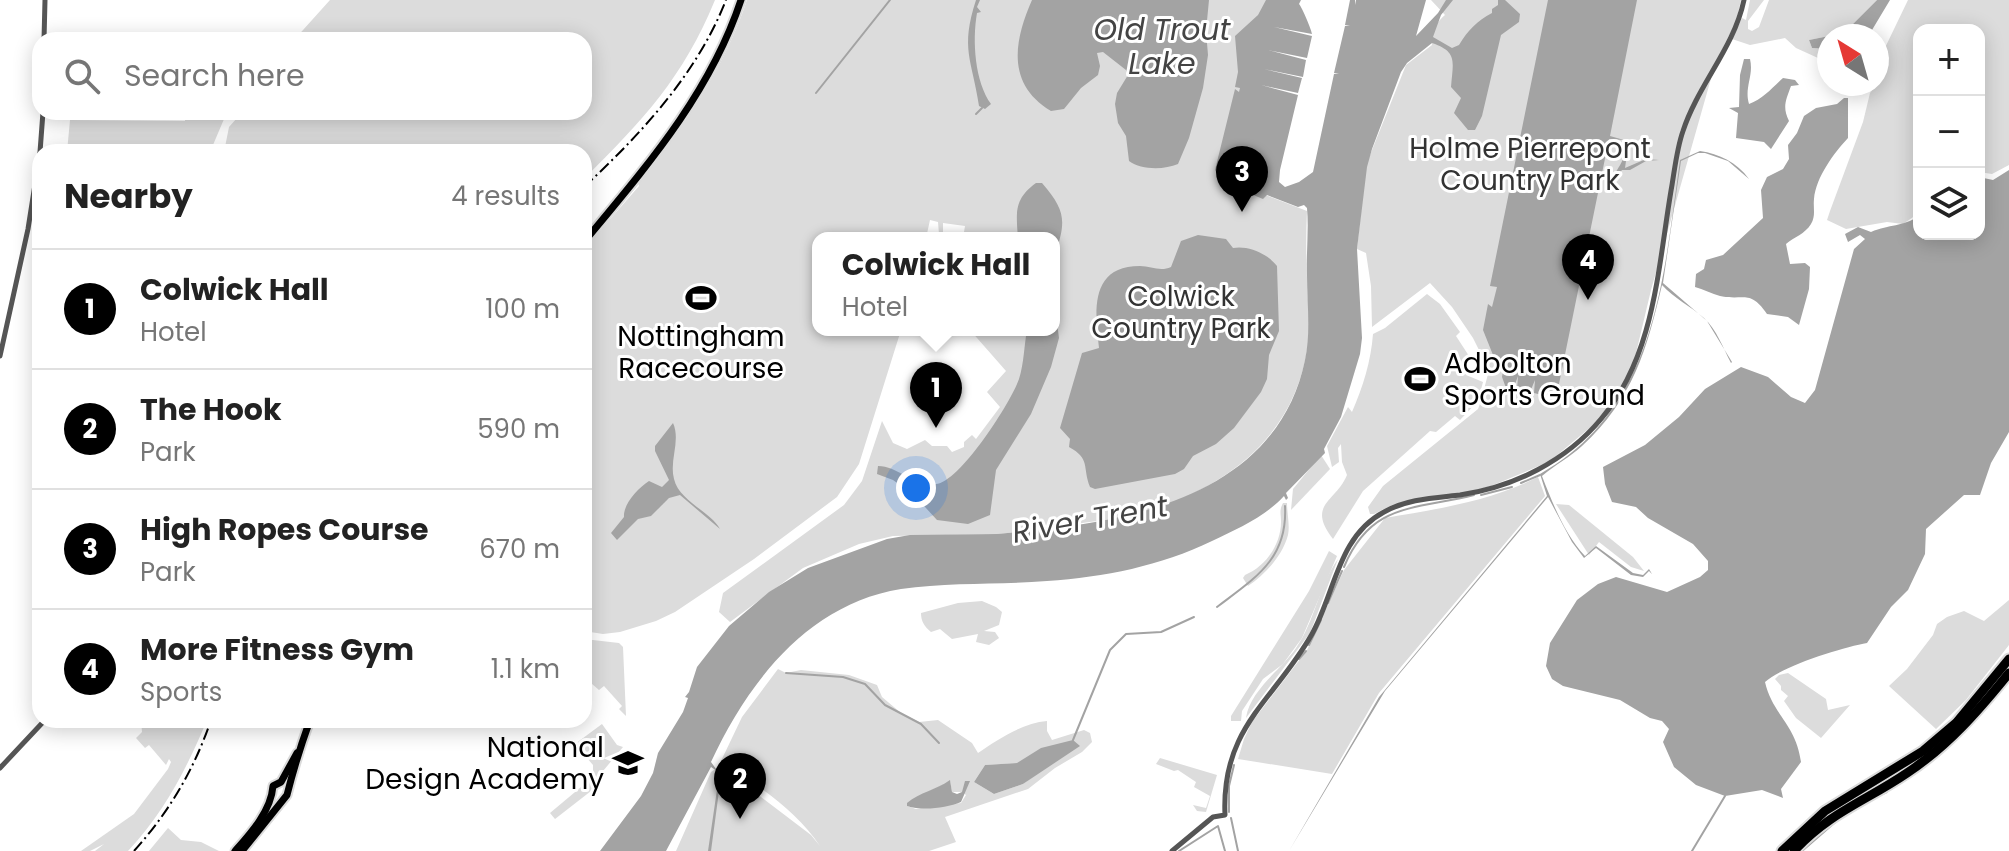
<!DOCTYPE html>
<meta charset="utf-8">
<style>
body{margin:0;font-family:Poppins,sans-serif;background:#f6f6f6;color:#222}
.controls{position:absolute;right:24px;top:24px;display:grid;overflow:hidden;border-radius:16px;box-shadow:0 4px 20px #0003}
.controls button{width:72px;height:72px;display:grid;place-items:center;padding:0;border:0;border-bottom:2px solid #e0e0e0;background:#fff;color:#222;font:40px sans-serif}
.compass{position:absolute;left:1817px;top:24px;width:72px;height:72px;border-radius:50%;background:#fff;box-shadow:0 4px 20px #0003;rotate:323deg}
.you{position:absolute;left:916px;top:488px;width:28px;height:28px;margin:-20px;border:6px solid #fff;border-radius:50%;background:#1a73e8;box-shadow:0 0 0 12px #1a73e833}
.badge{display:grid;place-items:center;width:52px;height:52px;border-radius:50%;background:#000;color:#fff;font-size:26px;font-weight:700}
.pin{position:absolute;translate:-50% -66px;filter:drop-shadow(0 2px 4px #0008)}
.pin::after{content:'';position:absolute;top:42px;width:28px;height:24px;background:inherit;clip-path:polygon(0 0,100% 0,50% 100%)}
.popup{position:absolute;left:812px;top:232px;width:248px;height:104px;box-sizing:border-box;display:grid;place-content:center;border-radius:16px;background:#fff;filter:drop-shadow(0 2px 6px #0005);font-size:26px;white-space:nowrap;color:#767676}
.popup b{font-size:30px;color:#222}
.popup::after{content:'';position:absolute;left:50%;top:100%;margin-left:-16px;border:16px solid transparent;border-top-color:#fff}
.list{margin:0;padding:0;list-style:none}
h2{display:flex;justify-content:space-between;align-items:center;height:104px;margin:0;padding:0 32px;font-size:34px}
h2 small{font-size:26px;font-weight:400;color:#767676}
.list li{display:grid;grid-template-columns:52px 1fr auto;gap:24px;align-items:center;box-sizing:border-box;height:120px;padding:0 32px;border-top:2px solid #e0e0e0}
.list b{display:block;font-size:30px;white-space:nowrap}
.list p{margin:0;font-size:26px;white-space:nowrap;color:#767676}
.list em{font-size:26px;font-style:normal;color:#767676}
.icon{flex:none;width:44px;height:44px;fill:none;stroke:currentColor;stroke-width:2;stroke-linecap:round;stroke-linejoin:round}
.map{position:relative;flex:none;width:2009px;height:851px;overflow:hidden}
.search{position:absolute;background:#fff;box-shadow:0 4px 20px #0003;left:32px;top:32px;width:560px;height:88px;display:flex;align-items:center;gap:20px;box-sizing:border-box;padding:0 28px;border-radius:24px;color:#767676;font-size:30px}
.panel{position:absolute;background:#fff;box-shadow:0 4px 20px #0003;left:32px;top:144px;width:560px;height:584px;border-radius:24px}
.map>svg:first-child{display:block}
.green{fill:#dcdcdc;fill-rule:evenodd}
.water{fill:#a3a3a3}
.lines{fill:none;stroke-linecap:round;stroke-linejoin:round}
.stream{stroke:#a3a3a3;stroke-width:2}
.major-casing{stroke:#dbdbdb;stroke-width:11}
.highway-casing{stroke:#dbdbdb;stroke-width:13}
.minor{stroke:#555;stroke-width:5}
.major{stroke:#000;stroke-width:7}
.highway{stroke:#000;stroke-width:9}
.rail{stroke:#000;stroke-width:2;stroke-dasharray:12 4 2 4;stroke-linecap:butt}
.labels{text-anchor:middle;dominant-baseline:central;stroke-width:6;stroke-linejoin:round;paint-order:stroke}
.park-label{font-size:28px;fill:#333;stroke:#fff}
.poi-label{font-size:28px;fill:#000;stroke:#fff}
.water-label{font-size:30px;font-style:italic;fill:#444;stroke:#fff}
</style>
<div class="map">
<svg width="2009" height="851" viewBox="0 0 2009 851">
<rect width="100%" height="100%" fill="#fff"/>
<g class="green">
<path d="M 330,0 L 715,0 C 683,78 643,120 584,179 L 584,152 L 224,152 L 229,127 L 237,118 L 236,112 L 584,112 L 584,40 L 294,40 Z"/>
<path d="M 747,0 L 1280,0 L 1227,180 L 1307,211 C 1306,233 1306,255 1307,278 C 1307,300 1311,322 1308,344 C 1296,433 1232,484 1151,510 C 1119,521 1081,521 1051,529 L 997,534 L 893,536 L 859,544 L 803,568 L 730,622 L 719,612 L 723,593 L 844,505 L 862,481 L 882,421 L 893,443 L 907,449 L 925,440 L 932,446 L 947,446 L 952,452 L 964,447 L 964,442 L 972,435 L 976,439 L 1000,407 L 987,392 L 1006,371 L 970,330 L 1054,330 L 1054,238 L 963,238 L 965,226 L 943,223 L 943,232 L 939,234 L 938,222 L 930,220 L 926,238 L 818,238 L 818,330 L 901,330 L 859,464 L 837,497 L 754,559 L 675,612 L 656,621 L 620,632 L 603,634 L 584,631 L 584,249 L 639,186 L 638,183 C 684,127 724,69 747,0 Z"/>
<path d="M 1431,0 L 1741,0 L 1736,22 L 1716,61 L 1651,290 L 1632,370 L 1598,421 L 1550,461 L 1525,472 L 1491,486 L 1465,493 L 1421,498 L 1392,505 L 1374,514 L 1370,514 L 1368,507 L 1383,486 L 1478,409 L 1481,401 L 1488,374 L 1485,362 L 1473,338 L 1452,307 L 1430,283 L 1372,327 L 1371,286 L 1366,253 L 1357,249 L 1366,165 L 1406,65 L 1432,45 C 1429,33 1436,23 1445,15 Z"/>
<path d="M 1750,0 L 1764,0 L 1748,21 L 1748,29 L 1752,31 L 1759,27 L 1769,0 L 1877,0 L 1844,33 L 1809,40 L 1812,48 L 1829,49 L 1829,63 L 1796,48 L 1785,38 L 1750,45 L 1732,39 L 1742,18 L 1746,20 Z"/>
<path d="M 1908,0 L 2009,0 L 2009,165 L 1992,174 L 1979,172 L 1979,30 L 1919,30 L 1919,213 L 1903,224 L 1887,222 L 1846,229 L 1827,220 L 1830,211 L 1863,122 L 1870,93 L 1877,84 L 1882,54 Z"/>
<path d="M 185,112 L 227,112 L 210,152 L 67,152 L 70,120 L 185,121 Z"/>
<path d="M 1427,294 L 1440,304 L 1460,332 L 1456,336 L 1469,356 L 1466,366 L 1470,369 L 1466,375 L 1483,382 L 1478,401 L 1460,420 L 1455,416 L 1436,432 L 1430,431 L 1363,491 L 1333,539 C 1306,504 1336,502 1347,475 L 1342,462 L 1341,444 L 1338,448 L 1339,462 L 1332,467 L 1327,446 L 1348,407 L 1352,412 C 1363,387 1371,361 1373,334 L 1385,328 Z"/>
<path d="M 1321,455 L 1330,469 L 1291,510 L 1293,489 Z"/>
<path d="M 1538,477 L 1545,496 L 1379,693 L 1332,774 L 1238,759 L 1244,739 L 1252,722 L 1307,650 L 1344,570 L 1385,518 C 1438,509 1490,501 1538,477 Z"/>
<path d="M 1283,503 L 1287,503 C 1287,513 1290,526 1288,535 C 1282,557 1265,574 1248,586 L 1243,578 L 1245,575 C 1265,567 1281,545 1281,522 C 1281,513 1279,511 1283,503 Z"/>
<path d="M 1556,504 L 1569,505 L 1633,557 L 1644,571 L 1631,567 L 1599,542 L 1589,555 Z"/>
<path d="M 1329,551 L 1337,556 L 1302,638 L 1283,664 L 1263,679 L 1242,711 L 1241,721 L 1231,721 L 1231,716 L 1309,591 Z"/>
<path d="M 1338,559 L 1310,633 L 1246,718 C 1250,690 1281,670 1296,648 C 1315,621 1319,585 1338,559 Z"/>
<path d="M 2009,600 L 2009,645 L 1966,700 L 1936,729 L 1889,686 L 1907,669 L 1933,635 L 1937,624 L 1947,617 L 1964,611 L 1984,621 Z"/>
<path d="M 982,601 L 996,607 L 1002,612 L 999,625 L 984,631 L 995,632 L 999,638 L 989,645 L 976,642 L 978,634 L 952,639 L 940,629 L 931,632 C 924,626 921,621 921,613 L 958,603 Z"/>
<path d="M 584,639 L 619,643 L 623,647 L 626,716 L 619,709 L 622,706 L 604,686 L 599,690 L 584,677 Z"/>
<path d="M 778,669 L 786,673 L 801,670 L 849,675 L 877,685 L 882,697 L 901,713 L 919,722 L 938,720 L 972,743 L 978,753 C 998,739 1023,723 1047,721 L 1047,731 L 1052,740 L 1084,730 L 1090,733 L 1092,742 L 1082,752 L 1055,768 L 1028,789 L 945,817 L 956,842 L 929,851 L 676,851 L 711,772 L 720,766 L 811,835 L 820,846 C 797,811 756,784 721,761 L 742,717 ZM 1018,763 L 1035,775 L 1023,784 L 994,794 L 974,782 L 985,765 ZM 950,781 L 952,792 L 962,792 L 966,795 L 961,803 L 916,809 L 907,806 C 920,793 935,790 950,781 Z"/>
<path d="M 1788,673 L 1826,699 L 1828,710 L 1850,705 L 1821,738 L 1796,718 L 1784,701 L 1788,696 L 1781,690 L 1781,686 L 1775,679 L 1779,675 Z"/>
<path d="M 141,720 L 207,720 C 187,768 164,813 128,851 L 95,851 L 104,844 L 90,851 L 81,851 L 134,814 L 168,769 L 171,762 L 169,759 L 166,765 L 149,745 L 145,748 L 136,738 L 142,732 Z"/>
<path d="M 602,724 L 617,745 L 623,747 L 603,771 L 600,784 L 555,819 L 550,813 L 593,777 L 593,765 L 575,744 Z"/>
<path d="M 1160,758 L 1217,775 L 1206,812 L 1197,811 L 1193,805 L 1206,808 L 1210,796 L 1194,787 L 1196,782 L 1178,770 L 1174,771 L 1156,764 Z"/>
<path d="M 168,828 L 181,840 L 201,842 L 219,851 L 149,851 Z"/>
</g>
<g class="water">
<path d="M 976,0 L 980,0 L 977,7 L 981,12 L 977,13 C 972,41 975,82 991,104 L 985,109 L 979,106 C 972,59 960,49 976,0 Z"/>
<path d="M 1032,0 L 1209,0 L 1206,31 L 1208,55 L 1203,88 L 1189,138 L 1178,164 C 1164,170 1141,170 1129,161 L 1126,136 L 1118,123 L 1115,104 L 1117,93 L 1128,75 L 1126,70 L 1103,52 L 1097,53 L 1100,66 L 1098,75 L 1081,88 L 1064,109 L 1051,111 C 1006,84 1014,41 1032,0 Z"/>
<path d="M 1266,0 L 1301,0 L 1299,4 C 1302,7 1312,31 1312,34 L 1274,27 L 1312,36 L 1307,58 L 1268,50 L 1306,60 L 1303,77 L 1264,69 L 1302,78 L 1298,93 L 1261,85 L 1298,95 L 1280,170 L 1279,182 L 1285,187 L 1299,182 L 1313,172 L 1334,74 L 1339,74 L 1334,73 L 1345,26 L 1350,26 L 1345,25 L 1350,0 L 1355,0 L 1355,5 L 1356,0 L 1426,0 L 1416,36 L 1438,13 L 1446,0 L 1453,0 L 1441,15 L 1433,37 L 1452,48 L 1459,45 C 1468,30 1477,21 1492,13 L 1492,9 L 1498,5 L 1498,0 L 1505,0 L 1520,14 L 1519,22 L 1501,35 L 1482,116 L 1475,130 L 1468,130 L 1454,113 L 1461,98 L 1451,87 C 1453,61 1458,52 1432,43 L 1407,63 L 1401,72 L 1372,149 L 1367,167 L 1357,249 L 1362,338 L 1360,354 L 1341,417 L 1324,449 L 1325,453 L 1286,493 L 1288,498 L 1286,500 L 1284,496 C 1265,517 1237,529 1212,541 C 1160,566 1105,577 1047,581 C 999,585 949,582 901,589 C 808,604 748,682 711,762 L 721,776 L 711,851 L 708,851 L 719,776 L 717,771 L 711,767 L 666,851 L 600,851 L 641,796 L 653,773 L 658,753 L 683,712 L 688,698 L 685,697 L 689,692 L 697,667 L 729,626 L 769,592 L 808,568 L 887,539 L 910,535 L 997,534 L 1051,529 L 1059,525 L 1062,527 C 1166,514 1281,477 1305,360 C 1311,332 1307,304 1307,275 C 1306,253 1309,230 1307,208 L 1304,205 L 1298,207 L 1267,195 L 1263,199 L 1222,182 L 1215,170 L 1235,89 L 1239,92 L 1240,88 L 1235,87 L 1238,72 L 1235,36 L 1258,15 Z"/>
<path d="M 1548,0 L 1637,0 L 1610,136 L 1631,142 L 1628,147 L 1625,168 L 1646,159 L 1659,160 L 1646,161 L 1630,170 L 1622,170 L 1610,186 C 1613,170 1629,162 1624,140 L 1609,139 L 1559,384 L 1556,384 L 1553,397 L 1547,395 L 1547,382 L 1542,395 L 1534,393 L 1535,380 L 1530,392 L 1517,390 L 1518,376 L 1513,390 L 1506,388 L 1502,377 L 1505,359 L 1502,359 L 1500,366 L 1497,365 L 1483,330 L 1488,304 L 1492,307 L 1497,287 L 1490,286 Z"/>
<path d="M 1877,0 L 1890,0 L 1869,35 L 1829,36 L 1829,49 L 1812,48 L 1809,40 L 1844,33 Z"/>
<path d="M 1744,59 L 1750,59 C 1754,76 1744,87 1749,104 C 1763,99 1772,88 1783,78 L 1795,80 L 1799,85 L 1791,86 C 1786,100 1782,107 1789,121 L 1771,149 L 1764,142 L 1736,138 L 1738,113 L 1729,108 L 1739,107 L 1740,75 Z"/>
<path d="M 1844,98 L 1848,98 L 1848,138 C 1834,153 1816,177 1814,199 C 1813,209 1816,215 1811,224 C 1805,234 1794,237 1786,244 L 1790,264 L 1805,263 L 1810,267 L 1809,289 L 1799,325 L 1788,317 L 1767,314 C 1750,289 1744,301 1720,296 C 1712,294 1703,289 1695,287 L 1696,274 L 1704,269 L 1706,260 L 1723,255 L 1763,218 L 1761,190 L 1767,177 L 1783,169 L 1789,159 L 1788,145 L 1797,133 L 1804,116 L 1816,108 L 1837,104 Z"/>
<path d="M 1700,151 C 1719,154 1737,162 1749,179 L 1728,161 L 1705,153 L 1698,153 L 1681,161 L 1663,283 L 1707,321 L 1732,362 L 1731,363 C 1723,348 1717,330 1704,318 C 1690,306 1674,298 1662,285 C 1647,349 1633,399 1582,446 C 1570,457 1555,465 1542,476 C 1552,502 1565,535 1585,556 L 1596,546 L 1633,573 L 1643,575 L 1649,569 L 1652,574 L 1649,571 L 1643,577 L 1631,575 L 1596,548 L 1584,558 L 1572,542 L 1548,497 L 1385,691 L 1289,851 L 1379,697 L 1547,496 L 1540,474 C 1657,408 1663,279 1680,160 Z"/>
<path d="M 2009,170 L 2009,432 L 1991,463 L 1980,495 L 1964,495 L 1926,529 L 1925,554 L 1908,590 L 1891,607 L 1867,643 C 1844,647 1782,666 1765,682 C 1772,714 1796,724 1801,762 L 1781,789 L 1783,798 L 1762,790 L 1725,796 L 1696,785 L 1674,767 L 1663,742 L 1669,729 L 1662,721 L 1650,718 L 1620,700 L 1563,686 L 1552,679 L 1546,666 L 1550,643 L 1577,600 L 1598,584 L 1616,577 L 1667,592 L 1700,577 L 1708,570 L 1708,561 L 1693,544 L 1648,518 L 1636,507 L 1612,502 L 1605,484 L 1603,467 L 1645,445 L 1679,417 L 1705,389 L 1741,367 L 1768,377 L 1791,397 L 1805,403 L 1815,390 L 1854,249 L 1865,239 L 1860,235 L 1848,242 L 1845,234 L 1858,227 L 1871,232 C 1890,224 1902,227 1919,216 L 1919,234 L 1979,234 L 1979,177 L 1993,180 Z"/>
<path d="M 1036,183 L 1042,183 C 1067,212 1066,222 1054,258 L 1054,238 L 1018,238 C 1016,212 1014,199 1036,183 Z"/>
<path d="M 1198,235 L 1226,239 L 1233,248 C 1248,245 1268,254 1277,266 L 1279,331 L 1269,355 L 1267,379 L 1261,392 L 1234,428 L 1216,444 L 1193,456 L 1184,469 L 1175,474 L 1095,489 L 1090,487 C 1082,467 1091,459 1069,447 L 1070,439 L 1060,428 L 1082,353 L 1099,348 C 1095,312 1089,266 1140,266 C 1151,266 1160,272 1171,267 L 1181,241 Z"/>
<path d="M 1054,300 L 1059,338 L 1051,367 L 1031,414 L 996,470 L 990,515 L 968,524 L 937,520 L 914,495 L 893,480 L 877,474 L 878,466 C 898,466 910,485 936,484 C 960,482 1011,402 1019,379 C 1024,363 1024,346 1027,330 L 1054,330 Z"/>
<path d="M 673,423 C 681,441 669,460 674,479 C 679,501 710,511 720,529 L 680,495 L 669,498 L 651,516 L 638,519 L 617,540 L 611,533 L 624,517 C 623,504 638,488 649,481 L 662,487 L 669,480 L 655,451 L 655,446 Z"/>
<path d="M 1073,740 L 1080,746 L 1023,784 L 994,794 L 974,782 L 985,765 L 1017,763 L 1041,748 Z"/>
<path d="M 950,780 L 952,792 L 957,794 L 962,792 L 965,781 L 970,781 L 961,802 C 946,808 923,811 907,806 L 907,803 C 920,792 936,790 950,780 Z"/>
</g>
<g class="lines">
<g class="stream">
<path d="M 816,93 L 890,0"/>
<path d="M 976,114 L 982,108"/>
<path d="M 1521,483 L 1540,475"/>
<path d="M 1481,495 L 1512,487"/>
<path d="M 1344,567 C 1371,502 1415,510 1474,495"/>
<path d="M 1328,603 L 1342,571"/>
<path d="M 1217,607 C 1255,578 1288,559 1285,506"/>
<path d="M 1309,645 L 1321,620"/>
<path d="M 1299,659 L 1306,651"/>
<path d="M 786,673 L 843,677 L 865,684 L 885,705 L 921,724 L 939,743"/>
<path d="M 1073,740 L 1110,650 L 1126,634 L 1161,632 L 1194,617"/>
<path d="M 1880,795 L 1887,792"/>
<path d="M 1229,812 L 1229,786 L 1234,765"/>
<path d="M 1231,818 L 1238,851"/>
<path d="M 1179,851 L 1218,826 L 1225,851"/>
<path d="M 1692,851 L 1725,796"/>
<path d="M 1802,851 L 1840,818"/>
</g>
<g class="major-casing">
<g id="major">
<path d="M 584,242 C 646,167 710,94 741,0"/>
<path d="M 235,851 C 251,833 271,811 273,786 L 281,782 L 297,753"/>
<path d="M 242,851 L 287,795 C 293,771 301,745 310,720"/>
</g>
</g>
<g class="highway-casing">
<g id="highway">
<path d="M 1782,851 L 1825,811 L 1923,751 L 1956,723 L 2009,659"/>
<path d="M 1794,851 C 1830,812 1866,801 1907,773 C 1948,746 1979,710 2009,673"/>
</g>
</g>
<g class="minor">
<path d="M 44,40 L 45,0"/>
<path d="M 40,152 L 43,112"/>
<path d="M 0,356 L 28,229 L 40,153"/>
<path d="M 0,768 L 45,720"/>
<path d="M 1172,851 L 1213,817 L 1225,815 C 1221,727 1274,701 1312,634 C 1335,593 1338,536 1384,512 C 1407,499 1434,498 1460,495 C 1514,487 1566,461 1601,419 C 1656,355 1658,264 1672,185 C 1675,167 1677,148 1683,131 C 1698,85 1734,48 1744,0"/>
</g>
<use href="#major" class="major"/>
<use href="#highway" class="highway"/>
<g class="rail">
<path d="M 584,187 C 641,134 697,74 726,0"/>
<path d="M 134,851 C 169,812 194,770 211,720"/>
</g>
</g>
<defs>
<g id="stadium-bare" transform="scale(2.4)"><path d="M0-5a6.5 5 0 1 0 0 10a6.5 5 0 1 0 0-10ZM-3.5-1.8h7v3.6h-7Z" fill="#000" stroke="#fff" stroke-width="2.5" paint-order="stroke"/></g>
<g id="university-bare" transform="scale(2.4)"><path d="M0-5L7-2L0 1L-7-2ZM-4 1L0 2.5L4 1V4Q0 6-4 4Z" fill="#000" stroke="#fff" stroke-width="2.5" paint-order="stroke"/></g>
</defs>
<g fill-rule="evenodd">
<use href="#stadium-bare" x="701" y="298"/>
<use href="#stadium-bare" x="1420" y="379"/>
<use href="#university-bare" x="628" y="763"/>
</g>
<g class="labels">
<g class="park-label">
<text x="1530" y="148">Holme Pierrepont<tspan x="1530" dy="32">Country Park</tspan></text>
<text x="1181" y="296">Colwick<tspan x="1181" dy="32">Country Park</tspan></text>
</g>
<g class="poi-label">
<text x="701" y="336">Nottingham<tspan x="701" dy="32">Racecourse</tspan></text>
<text x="1444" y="363" text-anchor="start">Adbolton<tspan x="1444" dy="32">Sports Ground</tspan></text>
<text x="604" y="747" text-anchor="end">National<tspan x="604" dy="32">Design Academy</tspan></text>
</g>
<g class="water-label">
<text x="1162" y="29">Old Trout<tspan x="1162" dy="34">Lake</tspan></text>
<text transform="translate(1090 519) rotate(-10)">River Trent</text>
</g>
</g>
</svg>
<div class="controls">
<button>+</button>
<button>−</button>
<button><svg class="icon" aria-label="layers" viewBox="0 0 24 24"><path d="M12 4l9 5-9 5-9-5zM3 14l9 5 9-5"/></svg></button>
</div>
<svg class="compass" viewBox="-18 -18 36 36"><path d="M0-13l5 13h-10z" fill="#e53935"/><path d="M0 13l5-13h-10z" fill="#767676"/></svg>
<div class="you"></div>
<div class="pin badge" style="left:936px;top:428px">1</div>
<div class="popup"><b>Colwick Hall</b>Hotel</div>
<div class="pin badge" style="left:740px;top:819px">2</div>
<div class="pin badge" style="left:1242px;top:212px">3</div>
<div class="pin badge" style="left:1588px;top:300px">4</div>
<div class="search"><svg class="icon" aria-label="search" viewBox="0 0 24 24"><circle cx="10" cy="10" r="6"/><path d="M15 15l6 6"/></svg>Search here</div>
<section class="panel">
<h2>Nearby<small>4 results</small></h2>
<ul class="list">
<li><span class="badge">1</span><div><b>Colwick Hall</b><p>Hotel</p></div><em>100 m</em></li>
<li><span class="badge">2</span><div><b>The Hook</b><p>Park</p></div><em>590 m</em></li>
<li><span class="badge">3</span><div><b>High Ropes Course</b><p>Park</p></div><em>670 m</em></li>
<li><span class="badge">4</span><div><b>More Fitness Gym</b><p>Sports</p></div><em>1.1 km</em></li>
</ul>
</section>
</div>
